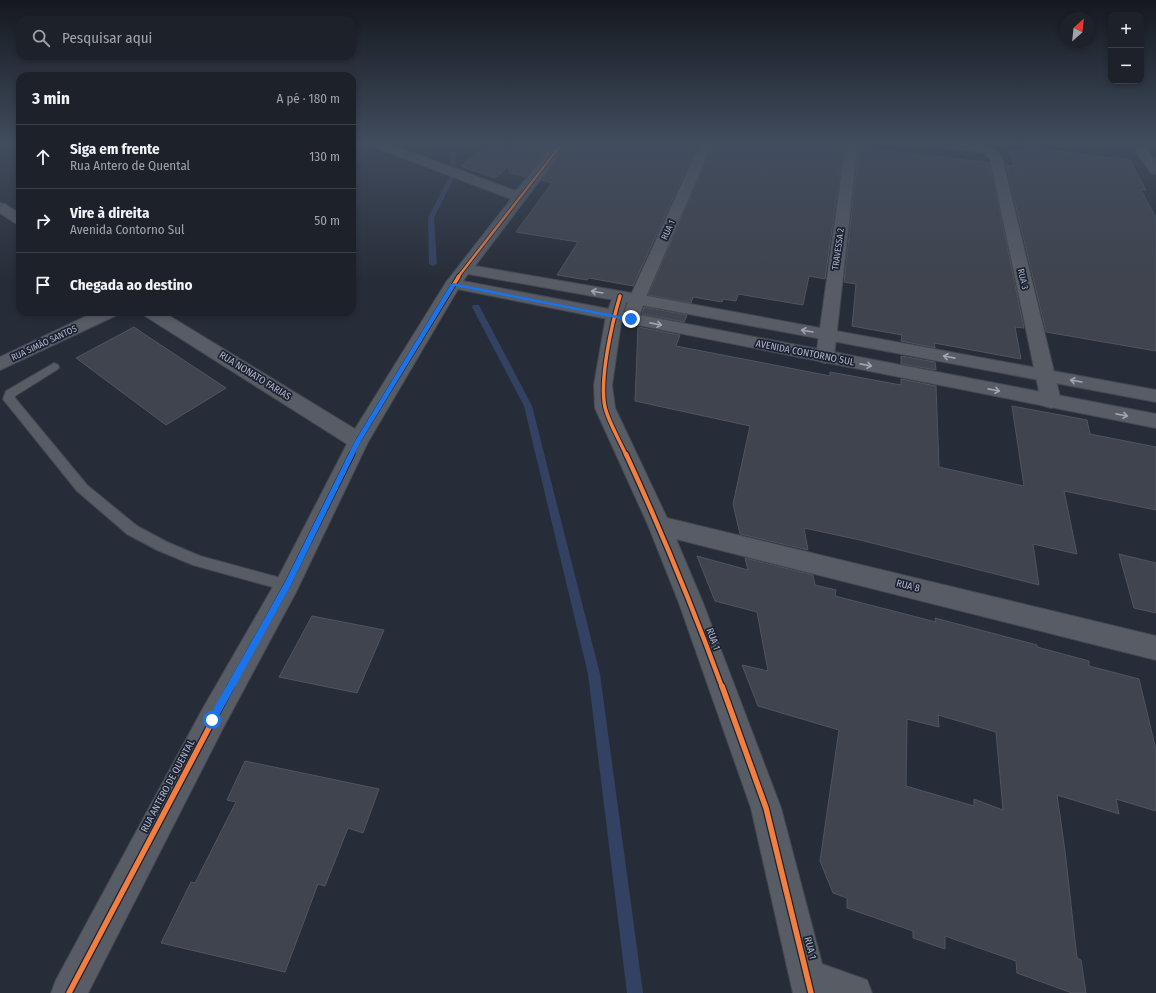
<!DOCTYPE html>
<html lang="pt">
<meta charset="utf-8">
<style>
body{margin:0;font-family:"Fira Sans Condensed",sans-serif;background:#2a2f36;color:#f1f3f6}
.controls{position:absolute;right:12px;top:12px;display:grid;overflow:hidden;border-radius:8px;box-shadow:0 2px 6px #0003}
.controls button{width:36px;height:36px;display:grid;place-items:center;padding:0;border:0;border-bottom:1px solid #3b3f47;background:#1d222a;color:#f1f3f6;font:20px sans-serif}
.compass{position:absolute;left:1060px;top:12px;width:36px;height:36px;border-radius:50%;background:#1d222a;box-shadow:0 2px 6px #0003;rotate:27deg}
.stop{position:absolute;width:12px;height:12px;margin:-9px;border:3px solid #1a73e8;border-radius:50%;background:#fff}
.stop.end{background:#1a73e8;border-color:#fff;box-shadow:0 1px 4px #0008}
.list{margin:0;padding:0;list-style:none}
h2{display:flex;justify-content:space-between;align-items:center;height:52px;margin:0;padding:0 16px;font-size:17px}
h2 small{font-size:13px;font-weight:400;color:#a0a4a8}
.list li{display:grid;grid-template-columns:26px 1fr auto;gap:12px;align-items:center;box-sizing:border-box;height:64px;padding:0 16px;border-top:1px solid #3b3f47}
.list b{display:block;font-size:15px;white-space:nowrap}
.list p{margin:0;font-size:13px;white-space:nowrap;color:#a0a4a8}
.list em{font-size:13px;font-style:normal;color:#a0a4a8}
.icon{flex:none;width:22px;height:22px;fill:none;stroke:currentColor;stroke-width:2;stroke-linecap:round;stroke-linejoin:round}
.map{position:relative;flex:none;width:1156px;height:993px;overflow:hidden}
.search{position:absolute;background:#1d222a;box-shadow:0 2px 6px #0003;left:16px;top:16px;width:340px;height:44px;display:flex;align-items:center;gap:10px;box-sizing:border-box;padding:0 14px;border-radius:12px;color:#a0a4a8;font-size:15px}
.panel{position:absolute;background:#1d222a;box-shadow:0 2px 6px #0003;left:16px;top:72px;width:340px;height:244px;border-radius:12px}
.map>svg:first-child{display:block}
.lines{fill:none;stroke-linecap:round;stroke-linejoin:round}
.stream{fill:#334162;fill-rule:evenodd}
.building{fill:#3f444e;stroke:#50545f;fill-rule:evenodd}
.service-casing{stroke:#444851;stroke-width:2}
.minor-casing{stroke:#444851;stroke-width:2}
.tertiary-casing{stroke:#444851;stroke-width:2}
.service{fill:#585c65;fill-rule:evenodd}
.minor{fill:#585c65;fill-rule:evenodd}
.tertiary{fill:#585c65;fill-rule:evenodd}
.cycleway-far3-casing{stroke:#1b2232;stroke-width:4}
.cycleway-far2-casing{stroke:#1b2232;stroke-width:5.5}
.cycleway-far1-casing{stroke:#1b2232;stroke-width:7}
.cycleway-casing{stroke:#1b2232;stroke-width:8}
.cycleway-far3{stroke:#f27e40;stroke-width:2.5}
.cycleway-far2{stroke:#f27e40;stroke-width:3.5}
.cycleway-far1{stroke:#f27e40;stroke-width:4.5}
.cycleway{stroke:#f27e40;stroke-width:5.5}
.oneway{stroke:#9fa5b5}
.route{fill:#1a73e8}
.labels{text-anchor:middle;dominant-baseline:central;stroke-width:3.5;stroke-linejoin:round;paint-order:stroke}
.far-street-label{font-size:9px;fill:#b1b7c9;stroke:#1b2232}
.street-label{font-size:10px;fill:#b1b7c9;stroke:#1b2232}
</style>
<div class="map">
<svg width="1156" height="993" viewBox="0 0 1156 993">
<rect width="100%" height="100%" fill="#272d38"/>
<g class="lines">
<g class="stream">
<path d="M 452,142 L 458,142 L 456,163 L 453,165 L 450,163 Z"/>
<path d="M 449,177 L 454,178 L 434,218 L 437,264 L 433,266 L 429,264 L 428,218 Z"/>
<path d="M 473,305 L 479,305 L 480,307 L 532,406 L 600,674 L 643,993 L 627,993 L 588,674 L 524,406 L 472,307 Z"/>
</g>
</g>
<g class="building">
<path d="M 511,142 L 555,142 L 526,177 L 509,173 L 509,166 L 495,178 L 461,166 L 486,146 L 510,150 Z"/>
<path d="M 570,142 L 699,142 L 633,286 L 589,278 L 587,280 L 557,275 L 578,242 L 516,232 L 552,183 L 542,180 Z"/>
<path d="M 714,142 L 821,142 L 844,145 L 825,279 L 809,276 L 803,305 L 738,294 L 736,301 L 723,299 L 722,302 L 693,297 L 691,303 L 648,295 Z"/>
<path d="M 859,147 L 990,163 L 1024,328 L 1015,327 L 1021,359 L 934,343 L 935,348 L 901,341 L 902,335 L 852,326 L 856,284 L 844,282 Z"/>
<path d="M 1024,147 L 1130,160 L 1146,190 L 1141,190 L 1156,218 L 1156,351 L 1046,332 L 1006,165 L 1014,166 L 1009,150 L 1026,152 Z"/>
<path d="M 644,307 L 687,315 L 684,322 L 642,314 Z"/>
<path d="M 134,327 L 150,338 L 226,388 L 166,425 L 76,358 Z"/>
<path d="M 638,327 L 680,335 L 676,346 L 764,363 L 830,376 L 830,372 L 901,385 L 901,379 L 936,386 L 939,467 L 1024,486 L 1012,406 L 1087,420 L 1090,434 L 1156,447 L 1156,510 L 1064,491 L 1077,554 L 1033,544 L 1039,585 L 860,540 L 804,528 L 808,550 L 740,534 L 733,504 L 750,426 L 635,401 Z"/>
<path d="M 901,356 L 935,362 L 936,370 L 901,364 Z"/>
<path d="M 1119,554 L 1156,563 L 1156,613 L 1134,608 Z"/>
<path d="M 697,556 L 748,570 L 745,558 L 813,575 L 815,585 L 836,590 L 835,596 L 936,622 L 935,618 L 1037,645 L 1037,647 L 1089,661 L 1089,666 L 1139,679 L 1156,750 L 1156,811 L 1116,799 L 1119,814 L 1057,795 L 1065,851 L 1077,958 L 1081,960 L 1086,993 L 1072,993 L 1017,973 L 1016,961 L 945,936 L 945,949 L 913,938 L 913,931 L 847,908 L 847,898 L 833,893 L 820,861 L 839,730 L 758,706 L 742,665 L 768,671 L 757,612 L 715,601 ZM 938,715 L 996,732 L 1003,810 L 974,799 L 974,806 L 906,786 L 907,719 L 939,727 Z"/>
<path d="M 312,616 L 384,630 L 357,693 L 279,677 Z"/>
<path d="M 245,761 L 379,789 L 363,833 L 348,828 L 325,886 L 318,884 L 285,972 L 161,943 L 191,882 L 195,883 L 236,802 L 227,800 Z"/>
</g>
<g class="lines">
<g class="service-casing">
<path id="service" d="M 54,363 L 58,365 L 59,367 L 58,369 L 15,396 L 15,398 L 87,485 L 137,526 L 167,542 L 200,556 L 292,581 L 294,585 L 292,589 L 287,591 L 193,565 L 157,550 L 127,534 L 77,491 L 3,399 L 6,391 Z"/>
</g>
<g class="minor-casing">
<g id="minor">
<path d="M 701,142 L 713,142 L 645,299 L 637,323 L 631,324 L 625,323 L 622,319 L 629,299 Z"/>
<path d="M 846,142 L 858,142 L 834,357 L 831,361 L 825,363 L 819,361 L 816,357 Z"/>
<path d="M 926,142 C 947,142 989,138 1002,157 L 1061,401 L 1058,406 L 1051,408 L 1044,406 L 1041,401 L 990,158 L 982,152 L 932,146 L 928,145 Z"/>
<path d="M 1129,142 L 1141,142 L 1156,161 L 1156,174 L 1151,173 Z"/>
<path d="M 0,203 L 5,204 L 20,214 L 20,224 L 15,223 L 0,213 Z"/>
<path d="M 453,279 L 459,281 L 461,284 L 368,442 L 296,592 L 222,730 L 88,993 L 51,993 L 56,980 L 202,710 L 278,578 L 347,444 L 145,316 L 143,312 L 163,312 L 355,429 L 445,284 L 447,281 Z"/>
<path d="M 620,291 L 626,293 L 628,296 L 622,316 L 612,385 L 615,408 L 667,518 L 1156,636 L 1156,660 L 676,539 L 703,603 L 781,808 L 822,964 L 867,980 L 872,993 L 793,993 L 751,808 L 679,603 L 648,525 L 595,408 L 594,385 L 606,316 L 614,293 Z"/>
<path d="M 95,312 L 117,312 L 115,316 L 0,370 L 0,357 Z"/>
</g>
</g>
<g class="tertiary-casing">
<path id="tertiary" d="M 367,142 L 384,142 L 516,191 L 557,142 L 569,142 L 475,266 L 620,291 L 1156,390 L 1156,402 L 620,301 L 468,274 L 463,281 L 1156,414 L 1156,428 L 447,287 L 445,284 L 447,281 L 511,199 L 369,145 Z"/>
</g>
<use href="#service" class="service"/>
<use href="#minor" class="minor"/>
<use href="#tertiary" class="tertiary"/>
<g class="cycleway-far3-casing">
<path id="cycleway-far3" d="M 458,277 L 563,142"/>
</g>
<g class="cycleway-far2-casing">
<g id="cycleway-far2">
<path d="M 620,296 C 612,323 599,380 605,407 C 608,421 620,441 626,455"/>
<path d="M 351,455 L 358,441 L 459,276"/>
</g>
</g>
<g class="cycleway-far1-casing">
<g id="cycleway-far1">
<path d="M 626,454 C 661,530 693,608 722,687"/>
<path d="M 230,687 L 287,585 L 352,454"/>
</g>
</g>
<g class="cycleway-casing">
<g id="cycleway">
<path d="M 722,686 L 766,808 L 811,993"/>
<path d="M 69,993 L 231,686"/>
</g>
</g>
<use href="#cycleway-far3" class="cycleway-far3"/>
<use href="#cycleway-far2" class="cycleway-far2"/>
<use href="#cycleway-far1" class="cycleway-far1"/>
<use href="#cycleway" class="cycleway"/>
</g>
<defs><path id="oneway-shaft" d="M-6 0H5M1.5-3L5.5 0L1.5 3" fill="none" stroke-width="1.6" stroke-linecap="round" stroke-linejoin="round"/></defs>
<g class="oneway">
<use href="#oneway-shaft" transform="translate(597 292) rotate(-170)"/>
<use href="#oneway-shaft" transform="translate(656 324) rotate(11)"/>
<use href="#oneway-shaft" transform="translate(807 331) rotate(-170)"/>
<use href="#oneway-shaft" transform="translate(949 357) rotate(-169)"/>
<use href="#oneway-shaft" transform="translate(866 365) rotate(11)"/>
<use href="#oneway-shaft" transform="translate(1076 381) rotate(-170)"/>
<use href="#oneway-shaft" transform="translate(994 390) rotate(11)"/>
<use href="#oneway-shaft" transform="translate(1122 415) rotate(11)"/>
</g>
<linearGradient id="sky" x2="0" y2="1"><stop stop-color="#15191f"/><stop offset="0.51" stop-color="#414c5e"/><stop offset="1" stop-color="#414c5e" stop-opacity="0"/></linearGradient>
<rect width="1156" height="281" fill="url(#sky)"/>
<path class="route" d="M 453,283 L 634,319 L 631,321 L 455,286 L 361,441 L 290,587 L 215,723 L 212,724 L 209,723 L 208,720 L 209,717 L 285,582 L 355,441 L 451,284 Z"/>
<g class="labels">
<g class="far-street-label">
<text transform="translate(668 230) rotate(-66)">RUA 1</text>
<text transform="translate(838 249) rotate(-82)">TRAVESSA 2</text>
<text transform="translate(1023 279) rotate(77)">RUA 3</text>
<text transform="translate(44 343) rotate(-25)">RUA SIMÃO SANTOS</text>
</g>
<g class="street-label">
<text transform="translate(805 353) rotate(11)">AVENIDA CONTORNO SUL</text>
<text transform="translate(255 376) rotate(32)">RUA NONATO FARIAS</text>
<text transform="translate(908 586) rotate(14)">RUA 8</text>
<text transform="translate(713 639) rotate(70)">RUA 1</text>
<text transform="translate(168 786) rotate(-62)">RUA ANTERO DE QUENTAL</text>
<text transform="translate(810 948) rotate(76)">RUA 1</text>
</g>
</g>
</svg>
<div class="controls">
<button>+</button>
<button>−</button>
</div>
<svg class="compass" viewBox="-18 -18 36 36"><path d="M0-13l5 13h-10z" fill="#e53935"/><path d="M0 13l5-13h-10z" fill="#a0a4a8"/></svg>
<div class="stop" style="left:212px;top:720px"></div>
<div class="stop end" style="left:631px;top:319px"></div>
<div class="search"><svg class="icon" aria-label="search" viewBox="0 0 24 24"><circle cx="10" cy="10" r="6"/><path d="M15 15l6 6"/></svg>Pesquisar aqui</div>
<section class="panel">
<h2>3 min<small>A pé · 180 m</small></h2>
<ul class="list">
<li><svg class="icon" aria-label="ahead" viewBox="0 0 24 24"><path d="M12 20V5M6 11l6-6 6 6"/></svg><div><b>Siga em frente</b><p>Rua Antero de Quental</p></div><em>130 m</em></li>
<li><svg class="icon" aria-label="right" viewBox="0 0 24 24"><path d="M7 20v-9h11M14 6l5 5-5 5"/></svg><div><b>Vire à direita</b><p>Avenida Contorno Sul</p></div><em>50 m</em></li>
<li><svg class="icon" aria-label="arrive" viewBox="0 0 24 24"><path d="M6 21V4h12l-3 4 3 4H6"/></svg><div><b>Chegada ao destino</b></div></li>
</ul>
</section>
</div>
